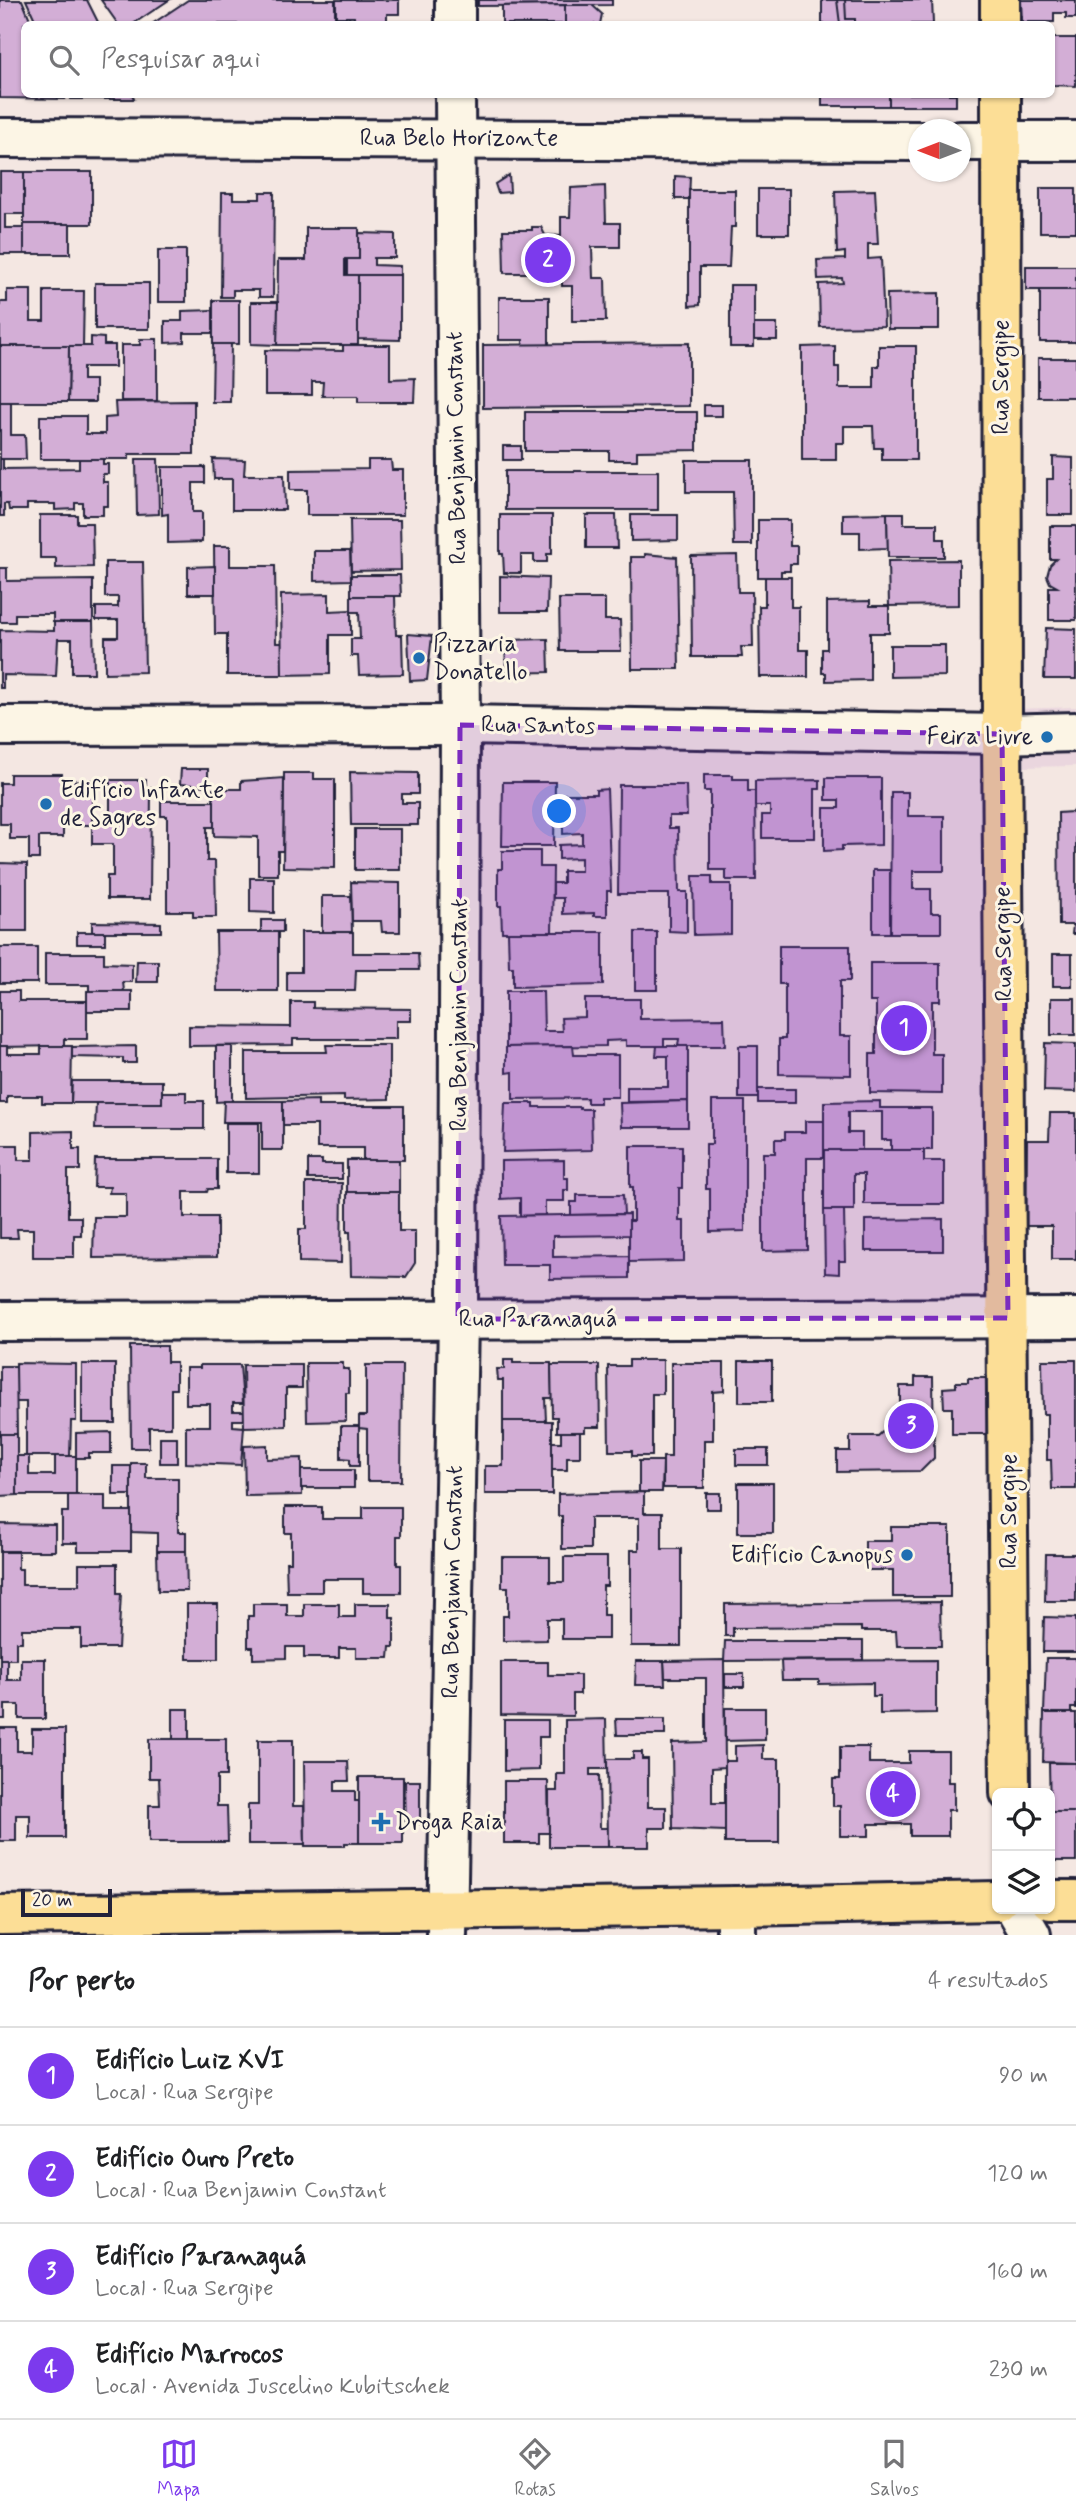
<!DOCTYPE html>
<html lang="pt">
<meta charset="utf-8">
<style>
body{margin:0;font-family:Mynerve,sans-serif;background:#f2f2f2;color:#202124}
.controls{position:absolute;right:21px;bottom:21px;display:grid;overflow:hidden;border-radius:10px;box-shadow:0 2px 5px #0004}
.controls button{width:63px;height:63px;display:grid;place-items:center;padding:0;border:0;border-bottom:2px solid #e0e0e0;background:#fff;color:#202124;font:35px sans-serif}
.compass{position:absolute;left:908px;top:119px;width:63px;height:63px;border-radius:50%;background:#fff;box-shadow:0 2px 5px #0004;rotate:270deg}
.scale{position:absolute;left:21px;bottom:18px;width:91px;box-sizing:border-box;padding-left:7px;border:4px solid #22223b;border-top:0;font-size:19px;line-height:24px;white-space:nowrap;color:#22223b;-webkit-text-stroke:5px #fcf5e5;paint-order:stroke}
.you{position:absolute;left:560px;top:812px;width:24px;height:24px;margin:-18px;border:5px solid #fff;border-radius:50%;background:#1a73e8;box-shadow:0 0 0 10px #1a73e833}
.badge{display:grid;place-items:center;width:46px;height:46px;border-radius:50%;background:#7c3aed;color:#fff;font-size:23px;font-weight:700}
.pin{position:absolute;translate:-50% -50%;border:4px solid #fff;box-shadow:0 2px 7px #0006}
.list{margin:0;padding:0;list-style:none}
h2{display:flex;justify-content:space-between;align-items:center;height:91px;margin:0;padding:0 28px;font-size:30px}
h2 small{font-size:23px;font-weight:400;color:#757577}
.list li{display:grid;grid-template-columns:46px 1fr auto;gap:21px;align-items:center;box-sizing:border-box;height:98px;padding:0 28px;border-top:2px solid #e0e0e0}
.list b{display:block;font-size:26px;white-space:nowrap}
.list p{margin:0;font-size:23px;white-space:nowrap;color:#757577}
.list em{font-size:23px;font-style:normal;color:#757577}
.icon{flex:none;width:38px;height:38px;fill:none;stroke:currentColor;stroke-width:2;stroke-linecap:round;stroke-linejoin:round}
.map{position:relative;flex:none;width:1076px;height:1935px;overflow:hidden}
.search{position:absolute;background:#fff;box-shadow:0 2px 5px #0004;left:21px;right:21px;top:21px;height:77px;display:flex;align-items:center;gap:18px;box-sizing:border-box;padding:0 24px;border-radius:10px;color:#757577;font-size:26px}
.sheet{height:483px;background:#fff}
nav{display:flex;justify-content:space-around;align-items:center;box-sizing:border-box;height:98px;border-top:2px solid #e0e0e0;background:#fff;font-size:19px;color:#757577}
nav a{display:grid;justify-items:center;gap:4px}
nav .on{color:#7c3aed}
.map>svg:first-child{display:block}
.built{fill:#ead6de}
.building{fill:#d3aed6;stroke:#22223b;stroke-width:2}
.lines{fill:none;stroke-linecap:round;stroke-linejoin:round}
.minor-casing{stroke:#22223b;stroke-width:44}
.major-casing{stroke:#22223b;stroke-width:44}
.minor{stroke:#fcf5e5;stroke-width:38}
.major{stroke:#fcde96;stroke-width:38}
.marked{fill:#7b2cbf;fill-opacity:0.2;stroke:#7b2cbf;stroke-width:5;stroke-dasharray:14 9;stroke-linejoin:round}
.poi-dot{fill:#1f6fb2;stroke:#fcf5e5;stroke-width:2.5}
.labels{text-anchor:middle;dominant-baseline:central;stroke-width:6;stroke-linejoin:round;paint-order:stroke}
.street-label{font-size:24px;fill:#22223b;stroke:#fcf5e5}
.poi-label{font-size:24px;fill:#22223b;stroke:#fcf5e5;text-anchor:start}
</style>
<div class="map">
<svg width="1076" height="1935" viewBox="0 0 1076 1935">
<rect width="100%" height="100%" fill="#f4e7e2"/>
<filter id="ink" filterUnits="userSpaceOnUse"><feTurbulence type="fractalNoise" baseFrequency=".0143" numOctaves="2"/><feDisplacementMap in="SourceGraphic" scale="14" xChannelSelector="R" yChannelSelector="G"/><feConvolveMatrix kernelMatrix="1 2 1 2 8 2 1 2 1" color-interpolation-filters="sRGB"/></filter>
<g filter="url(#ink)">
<path class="built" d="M 1076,707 L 1076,766 L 1019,767 L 1017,709 Z"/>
<g class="building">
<path d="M 0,0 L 22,0 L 32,24 L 24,24 L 24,94 L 63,94 L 65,99 L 0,98 Z"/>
<path d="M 26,0 L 87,0 L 99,24 L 37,24 Z"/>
<path d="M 101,0 L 169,0 L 133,24 L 118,24 Z"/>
<path d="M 188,0 L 335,0 L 335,24 L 152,24 Z"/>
<path d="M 336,0 L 399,0 L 399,14 L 387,14 L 387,24 L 354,24 L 354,17 L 336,17 Z"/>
<path d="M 478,0 L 612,0 L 612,5 L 478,6 Z"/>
<path d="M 822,0 L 932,0 L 933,24 L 822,24 Z"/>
<path d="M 837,0 L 845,0 L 846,19 L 855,19 L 855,24 L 840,24 Z"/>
<path d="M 1021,0 L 1076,0 L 1076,18 L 1066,18 L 1066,13 L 1054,13 L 1054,22 L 1022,22 Z"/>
<path d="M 565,5 L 592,5 L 602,14 L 600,24 L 565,24 Z"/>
<path d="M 565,5 L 565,24 L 502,24 L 502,6 Z"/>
<path d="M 1052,38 L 1076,38 L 1076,86 L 1052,85 Z"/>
<path d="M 69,94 L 132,94 L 134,99 L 71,99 Z"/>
<rect x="822" y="94" width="67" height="12"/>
<rect x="889" y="94" width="67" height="12"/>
<path d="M 0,172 L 24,172 L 24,214 L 5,214 L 5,228 L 24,228 L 24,254 L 0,254 Z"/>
<rect x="24" y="172" width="68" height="52"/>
<path d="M 509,175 L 510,192 L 498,193 L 495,184 Z"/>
<path d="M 675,176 L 690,177 L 689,199 L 675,199 Z"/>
<path d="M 605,186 L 606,223 L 620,223 L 620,247 L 592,247 L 593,278 L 605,278 L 606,321 L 572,321 L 572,286 L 562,286 L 562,273 L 504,273 L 503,230 L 532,230 L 532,227 L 541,227 L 545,235 L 561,236 L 561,217 L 570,217 L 571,188 Z"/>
<rect x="1040" y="188" width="36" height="44"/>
<rect x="758" y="189" width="31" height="45"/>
<path d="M 689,190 L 735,190 L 735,227 L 731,227 L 729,267 L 700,267 L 700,305 L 689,306 Z"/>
<path d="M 875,190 L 878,244 L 868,244 L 868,259 L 881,258 L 884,326 L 820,327 L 819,284 L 843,283 L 842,278 L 818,279 L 817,260 L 845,259 L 845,252 L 837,253 L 835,191 Z"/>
<path d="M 260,192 L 274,192 L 273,297 L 259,297 L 259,290 L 233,290 L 233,297 L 221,297 L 222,193 L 233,193 L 233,199 L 260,199 Z"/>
<rect x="24" y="224" width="46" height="30"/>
<path d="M 306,228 L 359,228 L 359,259 L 345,259 L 345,275 L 358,275 L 358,345 L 277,345 L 278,260 L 306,260 Z"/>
<path d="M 359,233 L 395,234 L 395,258 L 374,258 L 374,265 L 400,266 L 400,275 L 347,275 L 347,259 L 359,259 Z"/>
<rect x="158" y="250" width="28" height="52"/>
<rect x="1026" y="266" width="50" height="24"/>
<path d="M 358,275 L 400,275 L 400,340 L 358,339 Z"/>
<rect x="95" y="283" width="54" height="46"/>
<rect x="730" y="285" width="24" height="62"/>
<path d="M 7,290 L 31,290 L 31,321 L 44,321 L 44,291 L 84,291 L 83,346 L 0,346 L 0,302 L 7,302 Z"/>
<rect x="1040" y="290" width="36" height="52"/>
<path d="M 939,293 L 939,329 L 888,329 L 887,294 Z"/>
<path d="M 499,297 L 549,297 L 549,345 L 523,345 L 523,340 L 499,340 Z"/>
<rect x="213" y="300" width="26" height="44"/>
<path d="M 251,302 L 278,302 L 277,345 L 251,344 Z"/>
<path d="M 213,310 L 213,333 L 184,333 L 184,342 L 165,343 L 165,321 L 182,321 L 182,311 Z"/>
<rect x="754" y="324" width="23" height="16"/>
<path d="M 91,337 L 104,338 L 104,345 L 115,345 L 115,367 L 83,367 L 83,380 L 95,380 L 95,402 L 68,402 L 69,346 L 91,346 Z"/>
<path d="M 140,339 L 157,339 L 157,401 L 121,401 L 121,345 L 140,345 Z"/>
<path d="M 689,343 L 689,406 L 483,408 L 483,345 Z"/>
<path d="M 213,344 L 231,344 L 230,402 L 212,402 Z"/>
<path d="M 343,345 L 390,345 L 390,379 L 415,378 L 414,402 L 358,402 L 358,396 L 322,396 L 323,382 L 312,382 L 312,395 L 265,395 L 265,350 L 343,351 Z"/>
<path d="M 0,346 L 69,346 L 68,402 L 0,402 Z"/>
<path d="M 835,346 L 835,367 L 839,367 L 839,388 L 874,388 L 874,366 L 879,366 L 879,346 L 916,346 L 916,460 L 882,460 L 882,448 L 874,448 L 873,426 L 844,426 L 844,443 L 836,443 L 836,460 L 802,460 L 802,347 Z"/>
<rect x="1038" y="358" width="38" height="39"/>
<path d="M 194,401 L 194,454 L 129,454 L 129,459 L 40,459 L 40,416 L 86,416 L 86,434 L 105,434 L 105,418 L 116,417 L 115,402 Z"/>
<path d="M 0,402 L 11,402 L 11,435 L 25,435 L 26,459 L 0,459 Z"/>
<rect x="704" y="405" width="18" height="11"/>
<path d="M 525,412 L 697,412 L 697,450 L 637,451 L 637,460 L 609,460 L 609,451 L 525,451 Z"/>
<rect x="503" y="446" width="18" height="14"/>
<path d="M 1053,457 L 1073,458 L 1073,515 L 1047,515 L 1047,479 L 1053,479 Z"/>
<path d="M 0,459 L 3,459 L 3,469 L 79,468 L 79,459 L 103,459 L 103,464 L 108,464 L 108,474 L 103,474 L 103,482 L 108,482 L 108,506 L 103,506 L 103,515 L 83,515 L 83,503 L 75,503 L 75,509 L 55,510 L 55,504 L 27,504 L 27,510 L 9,510 L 8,504 L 4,504 L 4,516 L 0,516 Z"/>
<path d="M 136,459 L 158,459 L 159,514 L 137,515 Z"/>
<path d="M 213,459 L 245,460 L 244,475 L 284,475 L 285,510 L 232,510 L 232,479 L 214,479 Z"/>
<path d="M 368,460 L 391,460 L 392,470 L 403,470 L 403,515 L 307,515 L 307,490 L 290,490 L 290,470 L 368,469 Z"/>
<path d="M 686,460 L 752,460 L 752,545 L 734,545 L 733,492 L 686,492 Z"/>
<path d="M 162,467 L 205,467 L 205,483 L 193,483 L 193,512 L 202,512 L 202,542 L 168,543 L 168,514 L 162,515 Z"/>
<rect x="505" y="471" width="153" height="39"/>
<path d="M 887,513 L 888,548 L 860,549 L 860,532 L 843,532 L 843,514 Z"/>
<path d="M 887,513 L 904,513 L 904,524 L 937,524 L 937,539 L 944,539 L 944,557 L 888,557 Z"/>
<path d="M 40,515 L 77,515 L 77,523 L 92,523 L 93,567 L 56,568 L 56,558 L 40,558 Z"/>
<path d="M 500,515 L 552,515 L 552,554 L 547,554 L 547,562 L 534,562 L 534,555 L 521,555 L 521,573 L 504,573 L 503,554 L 500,554 Z"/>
<path d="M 586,515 L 616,515 L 617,548 L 586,548 Z"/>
<path d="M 631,515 L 678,515 L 678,540 L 631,541 Z"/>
<path d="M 350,520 L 400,520 L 401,570 L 351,571 Z"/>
<path d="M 758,520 L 790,520 L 790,546 L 797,546 L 797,564 L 790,564 L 790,571 L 781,571 L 781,577 L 758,577 Z"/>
<path d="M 1050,526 L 1076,526 L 1076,620 L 1049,620 L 1049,587 L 1057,587 L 1050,583 L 1047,576 L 1050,565 L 1056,559 L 1050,559 Z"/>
<path d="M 214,546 L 230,546 L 230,566 L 275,566 L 276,643 L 282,643 L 282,675 L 227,675 L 227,634 L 215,634 Z"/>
<path d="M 314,551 L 350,551 L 351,580 L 314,581 Z"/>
<path d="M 645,554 L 677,557 L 679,669 L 632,669 L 631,557 L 645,557 Z"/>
<path d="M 737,555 L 738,592 L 752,592 L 753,647 L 741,647 L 742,657 L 692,657 L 691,556 Z"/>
<path d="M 959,560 L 959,605 L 889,606 L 888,561 Z"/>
<path d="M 105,562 L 143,562 L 145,672 L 105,673 L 105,637 L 118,637 L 118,620 L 96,620 L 96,607 L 118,607 L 118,597 L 105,597 Z"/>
<path d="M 215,566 L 215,594 L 188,594 L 188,567 Z"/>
<path d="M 0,568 L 7,568 L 7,581 L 93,580 L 93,622 L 53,622 L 53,614 L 15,614 L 15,622 L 0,622 Z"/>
<path d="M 351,575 L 400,575 L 401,596 L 351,596 Z"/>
<path d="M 500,576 L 548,578 L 547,612 L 500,612 Z"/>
<path d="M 765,577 L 791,577 L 791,607 L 799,607 L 799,650 L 808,650 L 808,677 L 760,677 L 759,606 L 765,606 Z"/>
<path d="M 329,594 L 329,611 L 351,610 L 351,635 L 330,635 L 330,674 L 282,675 L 281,595 Z"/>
<path d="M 351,596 L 395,596 L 396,635 L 402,635 L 403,674 L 359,675 L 358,656 L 351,656 L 351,639 L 360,639 L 359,612 L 351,612 Z"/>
<path d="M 559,599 L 605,599 L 605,620 L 620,620 L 621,651 L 560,651 Z"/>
<path d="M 870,601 L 870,606 L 889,606 L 889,633 L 870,633 L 870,680 L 826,681 L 826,673 L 822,673 L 822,649 L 827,649 L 827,602 Z"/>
<path d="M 54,622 L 93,622 L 94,673 L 72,673 L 72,639 L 58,639 L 56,676 L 3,675 L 3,688 L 0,688 L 0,630 L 54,631 Z"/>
<path d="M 1046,628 L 1076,629 L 1076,679 L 1044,679 Z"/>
<path d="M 408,634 L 432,636 L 427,680 L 410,681 Z"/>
<path d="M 548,639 L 549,672 L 506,673 L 505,640 Z"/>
<path d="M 890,645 L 945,645 L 945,676 L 890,677 Z"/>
<path d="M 181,769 L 208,769 L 208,786 L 180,784 Z"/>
<path d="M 350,772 L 418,773 L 418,794 L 402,794 L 402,803 L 418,803 L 418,825 L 351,825 Z"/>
<path d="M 284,773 L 314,773 L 314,779 L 335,779 L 335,868 L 283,867 Z"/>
<path d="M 10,774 L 62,774 L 62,781 L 92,780 L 92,825 L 63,825 L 63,837 L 39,837 L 39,859 L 29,859 L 29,839 L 10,839 L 10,824 L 0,824 L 0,783 L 10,783 Z"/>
<path d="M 704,775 L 733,775 L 733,779 L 748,779 L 748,791 L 755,791 L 756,880 L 726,880 L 726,870 L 710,870 L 710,791 L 704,791 Z"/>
<path d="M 284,778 L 283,851 L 278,851 L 278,875 L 258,875 L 258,837 L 214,836 L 213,789 L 241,789 L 241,781 Z"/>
<path d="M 826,778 L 881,778 L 881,845 L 842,846 L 842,850 L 824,851 L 824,808 L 839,808 L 839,800 L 826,800 Z"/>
<path d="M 110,780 L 146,780 L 146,787 L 151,787 L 150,899 L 107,899 L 107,876 L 113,876 L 113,844 L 92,844 L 92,818 L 110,819 Z"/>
<path d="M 820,780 L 820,789 L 815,789 L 815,838 L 762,838 L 762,815 L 770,815 L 770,806 L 755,806 L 755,781 Z"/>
<path d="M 503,782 L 555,782 L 554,846 L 502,846 Z"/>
<path d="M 619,785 L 686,785 L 687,816 L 669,816 L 669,828 L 678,828 L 679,892 L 687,892 L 687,932 L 669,931 L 669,894 L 618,894 Z"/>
<path d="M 607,789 L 611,891 L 607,891 L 607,916 L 594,916 L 594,913 L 563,914 L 563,898 L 553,898 L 553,883 L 563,883 L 563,871 L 581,871 L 581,858 L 559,859 L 559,845 L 582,844 L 582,833 L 563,834 L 563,820 L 554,820 L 554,807 L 563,807 L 563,794 L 596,794 L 596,790 Z"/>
<path d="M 891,792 L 908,792 L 908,816 L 944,816 L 944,871 L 913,871 L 913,889 L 931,889 L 931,913 L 941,913 L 941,933 L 890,933 Z"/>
<path d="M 161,801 L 214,801 L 214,827 L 207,827 L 207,861 L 215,861 L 216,917 L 193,917 L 193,911 L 167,911 L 167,816 L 161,816 Z"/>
<path d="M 1076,808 L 1076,934 L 1072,934 L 1073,925 L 1059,925 L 1058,813 L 1072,812 Z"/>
<rect x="355" y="829" width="45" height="41"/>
<path d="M 502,851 L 540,851 L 540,867 L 553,867 L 552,932 L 502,932 L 501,906 L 498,906 L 498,869 L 502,869 Z"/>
<path d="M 0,863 L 27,864 L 27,931 L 0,931 Z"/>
<rect x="873" y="870" width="17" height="63"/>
<path d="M 693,876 L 712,876 L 712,884 L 731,884 L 731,934 L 694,935 Z"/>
<path d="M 250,878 L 274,878 L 274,913 L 250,912 Z"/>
<path d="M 351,882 L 400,883 L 400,932 L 382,932 L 381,921 L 352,921 Z"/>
<path d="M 322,896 L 351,896 L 352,932 L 322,932 Z"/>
<rect x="261" y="920" width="22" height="12"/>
<path d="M 92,922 L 161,923 L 161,932 L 92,932 Z"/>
<rect x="77" y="932" width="28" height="12"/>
<path d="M 216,932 L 278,932 L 278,991 L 217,991 Z"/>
<path d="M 301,932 L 353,932 L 353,953 L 418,953 L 419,970 L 356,970 L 355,991 L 287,991 L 287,972 L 301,972 Z"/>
<path d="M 508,932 L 603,932 L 603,985 L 513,987 L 513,967 L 509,967 Z"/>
<rect x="635" y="932" width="22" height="58"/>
<path d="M 779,946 L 850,946 L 850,981 L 840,981 L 840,1036 L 851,1036 L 851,1075 L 779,1074 L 779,1039 L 785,1039 L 785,984 L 779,984 Z"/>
<rect x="0" y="947" width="37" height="36"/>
<path d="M 45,953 L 104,953 L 104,963 L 132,964 L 132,982 L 123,982 L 124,991 L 89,991 L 89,985 L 45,985 Z"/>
<rect x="1053" y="954" width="19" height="32"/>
<path d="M 137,961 L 158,961 L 158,982 L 136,982 Z"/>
<path d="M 870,963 L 940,963 L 940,1001 L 932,1001 L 932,1054 L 942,1054 L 942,1094 L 870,1093 L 870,1054 L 876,1054 L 876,1002 L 870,1002 Z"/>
<path d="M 0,991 L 19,991 L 19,1001 L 87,1001 L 87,1039 L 64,1039 L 64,1046 L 0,1047 Z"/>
<rect x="87" y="991" width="45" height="20"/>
<path d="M 506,991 L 543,991 L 544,1031 L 562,1031 L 561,1018 L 585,1017 L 585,999 L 640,999 L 640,1019 L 724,1018 L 725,1046 L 678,1046 L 679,1039 L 664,1039 L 664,1046 L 626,1046 L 626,1040 L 606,1041 L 606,1046 L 506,1047 Z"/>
<rect x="1051" y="998" width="24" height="37"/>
<path d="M 291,1002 L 313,1002 L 313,1008 L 411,1009 L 411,1021 L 396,1021 L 396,1039 L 293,1039 L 293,1045 L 189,1046 L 189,1026 L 291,1027 Z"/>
<path d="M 1045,1043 L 1076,1044 L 1076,1092 L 1044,1091 Z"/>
<path d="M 326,1045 L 389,1045 L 389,1099 L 344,1100 L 344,1096 L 246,1098 L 246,1052 L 327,1052 Z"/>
<path d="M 0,1046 L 7,1046 L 7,1054 L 41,1054 L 41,1046 L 72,1046 L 71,1103 L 42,1103 L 42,1096 L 7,1096 L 7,1103 L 0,1103 Z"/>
<path d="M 136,1046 L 136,1063 L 123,1063 L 123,1058 L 72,1057 L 72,1047 Z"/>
<path d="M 216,1046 L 232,1046 L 232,1101 L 216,1102 Z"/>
<path d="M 573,1046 L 574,1055 L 618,1055 L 618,1097 L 600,1097 L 600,1103 L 587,1103 L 587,1098 L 513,1099 L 513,1072 L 506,1073 L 506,1047 Z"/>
<path d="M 657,1046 L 688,1046 L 688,1101 L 627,1102 L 627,1087 L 668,1087 L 668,1056 L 656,1056 Z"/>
<rect x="739" y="1046" width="19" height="52"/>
<path d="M 72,1081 L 162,1081 L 162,1103 L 71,1103 Z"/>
<rect x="758" y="1089" width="37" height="14"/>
<path d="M 162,1092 L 186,1092 L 186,1101 L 204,1101 L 204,1129 L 95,1129 L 96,1103 L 162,1103 Z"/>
<path d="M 318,1100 L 318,1106 L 404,1106 L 404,1160 L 363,1160 L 363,1148 L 317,1148 L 317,1125 L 283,1125 L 283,1101 Z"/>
<path d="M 224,1101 L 283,1101 L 283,1150 L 262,1150 L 262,1122 L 223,1122 Z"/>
<path d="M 688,1101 L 688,1127 L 621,1127 L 620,1103 Z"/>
<path d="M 712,1101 L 745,1101 L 745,1231 L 710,1232 L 710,1189 L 706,1189 L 706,1144 L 712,1144 Z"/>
<path d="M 880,1101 L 880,1108 L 932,1108 L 932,1150 L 891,1150 L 891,1140 L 882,1140 L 882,1112 L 848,1112 L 848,1133 L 862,1133 L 862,1150 L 824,1150 L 824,1102 Z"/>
<path d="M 505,1103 L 534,1103 L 534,1107 L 580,1107 L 580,1109 L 591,1109 L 592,1150 L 503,1152 Z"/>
<path d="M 1050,1113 L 1076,1113 L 1076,1259 L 1052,1259 L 1052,1226 L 1026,1226 L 1027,1140 L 1049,1140 Z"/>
<path d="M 805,1121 L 824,1121 L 824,1158 L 807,1158 L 807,1250 L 763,1251 L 763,1153 L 775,1153 L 775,1139 L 785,1139 L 785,1132 L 805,1132 Z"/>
<rect x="226" y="1123" width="33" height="50"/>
<path d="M 73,1131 L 73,1149 L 80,1149 L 80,1170 L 68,1170 L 68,1217 L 81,1217 L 81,1235 L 74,1235 L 74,1257 L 33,1257 L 33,1229 L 17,1229 L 18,1238 L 0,1238 L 0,1145 L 18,1145 L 18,1160 L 33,1160 L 33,1132 Z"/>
<path d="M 630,1146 L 682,1146 L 682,1188 L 679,1188 L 679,1221 L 684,1221 L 684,1261 L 629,1262 L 629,1221 L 633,1221 L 633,1187 L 630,1187 Z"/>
<path d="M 824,1150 L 924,1150 L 924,1161 L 944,1161 L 944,1204 L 864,1204 L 864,1174 L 854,1174 L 854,1210 L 824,1210 Z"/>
<path d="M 95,1159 L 217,1159 L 217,1189 L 208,1189 L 207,1192 L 184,1192 L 184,1217 L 217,1217 L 217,1257 L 93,1258 L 94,1217 L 126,1217 L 126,1193 L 109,1193 L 110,1187 L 94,1187 Z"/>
<path d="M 308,1160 L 322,1160 L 322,1164 L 342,1164 L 342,1179 L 308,1179 Z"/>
<rect x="347" y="1160" width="52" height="32"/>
<path d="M 564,1160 L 564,1178 L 568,1178 L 568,1190 L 564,1190 L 564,1201 L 545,1201 L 545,1215 L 520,1216 L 520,1198 L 501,1199 L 501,1161 Z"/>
<path d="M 306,1183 L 342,1183 L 341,1263 L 299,1262 L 299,1229 L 306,1229 Z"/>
<path d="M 347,1192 L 399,1192 L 399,1231 L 415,1231 L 415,1263 L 406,1277 L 351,1276 L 350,1232 L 347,1232 Z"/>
<path d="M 577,1195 L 623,1195 L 624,1214 L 571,1215 L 571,1202 L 577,1202 Z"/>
<path d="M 824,1210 L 844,1210 L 845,1261 L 839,1261 L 839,1274 L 825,1273 Z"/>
<path d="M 629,1214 L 629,1235 L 553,1236 L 553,1257 L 629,1256 L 629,1278 L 550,1279 L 550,1265 L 502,1265 L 501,1216 Z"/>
<path d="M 943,1219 L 943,1251 L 865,1251 L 865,1220 Z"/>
<path d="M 130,1346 L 167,1346 L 167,1362 L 176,1362 L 176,1389 L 171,1389 L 171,1427 L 149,1427 L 149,1448 L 131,1448 Z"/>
<path d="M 504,1360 L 513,1360 L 513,1363 L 551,1363 L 552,1398 L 545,1398 L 546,1421 L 503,1421 L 503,1380 L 498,1380 L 497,1369 L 504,1369 Z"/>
<path d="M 629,1360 L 663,1360 L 663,1394 L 652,1394 L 652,1456 L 632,1456 L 632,1451 L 609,1451 L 608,1366 L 629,1366 Z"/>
<path d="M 1042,1360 L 1076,1360 L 1076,1489 L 1052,1489 L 1051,1460 L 1047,1460 L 1047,1414 L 1043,1414 Z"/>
<rect x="739" y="1361" width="33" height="41"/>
<path d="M 16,1363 L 76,1364 L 76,1421 L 71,1421 L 70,1456 L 26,1456 L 26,1402 L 16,1402 Z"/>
<path d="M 306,1363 L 343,1363 L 343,1369 L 349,1369 L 349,1393 L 346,1393 L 346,1421 L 307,1422 Z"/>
<path d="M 671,1363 L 724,1363 L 724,1391 L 713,1392 L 713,1440 L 704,1440 L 704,1488 L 663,1488 L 663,1457 L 671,1457 Z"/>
<rect x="82" y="1364" width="33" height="59"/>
<path d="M 200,1365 L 240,1365 L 243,1403 L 233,1403 L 233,1411 L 244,1411 L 244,1420 L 233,1420 L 233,1426 L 244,1427 L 241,1465 L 186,1463 L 186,1426 L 210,1426 L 210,1404 L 186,1404 L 186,1368 L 200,1368 Z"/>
<path d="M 243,1365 L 302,1365 L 302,1388 L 286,1388 L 286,1426 L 244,1427 Z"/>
<path d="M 366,1365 L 402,1365 L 401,1481 L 367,1481 L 367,1429 L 359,1428 L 359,1416 L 366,1416 Z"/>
<path d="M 551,1365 L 599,1365 L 600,1427 L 585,1427 L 585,1432 L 557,1432 L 557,1417 L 552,1417 Z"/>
<path d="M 0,1366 L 16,1366 L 17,1434 L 0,1434 Z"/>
<path d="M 915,1377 L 933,1377 L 934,1458 L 921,1471 L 837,1472 L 837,1451 L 850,1451 L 850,1436 L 878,1436 L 900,1416 L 900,1386 L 915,1386 Z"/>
<path d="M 968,1378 L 987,1378 L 987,1434 L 952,1434 L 952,1408 L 944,1408 L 943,1388 L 956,1387 L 956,1382 L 968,1382 Z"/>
<path d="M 503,1421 L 552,1421 L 552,1494 L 485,1494 L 485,1466 L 503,1466 Z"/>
<path d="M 341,1426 L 359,1426 L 359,1466 L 350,1466 L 350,1459 L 341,1458 Z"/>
<path d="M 111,1432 L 111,1453 L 89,1453 L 89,1458 L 76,1458 L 76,1433 Z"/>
<path d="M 561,1432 L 580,1432 L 580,1457 L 567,1457 L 567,1470 L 552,1470 L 552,1442 L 561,1442 Z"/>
<path d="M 0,1434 L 17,1434 L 17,1495 L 0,1496 Z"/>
<rect x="160" y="1437" width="17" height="26"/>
<path d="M 267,1445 L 267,1459 L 302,1458 L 302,1495 L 245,1496 L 244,1446 Z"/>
<rect x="736" y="1449" width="32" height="16"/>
<path d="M 17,1456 L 29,1456 L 29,1475 L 55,1475 L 55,1456 L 76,1456 L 76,1495 L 17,1495 Z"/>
<path d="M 639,1461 L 663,1461 L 662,1492 L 639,1492 Z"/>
<path d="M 131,1463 L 146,1463 L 146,1478 L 178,1478 L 178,1532 L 186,1532 L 186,1551 L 157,1551 L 157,1533 L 131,1532 Z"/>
<rect x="113" y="1466" width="18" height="29"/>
<rect x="301" y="1470" width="53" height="18"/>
<rect x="738" y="1483" width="35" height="50"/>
<path d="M 644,1492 L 644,1513 L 662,1513 L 662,1549 L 681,1549 L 681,1646 L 631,1646 L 631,1550 L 639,1550 L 639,1518 L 590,1518 L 590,1549 L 562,1549 L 562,1516 L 558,1516 L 558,1494 Z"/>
<rect x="706" y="1493" width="14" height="16"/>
<path d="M 68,1495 L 105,1495 L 105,1511 L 131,1511 L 131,1551 L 78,1551 L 78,1543 L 62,1543 L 62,1512 L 68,1512 Z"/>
<path d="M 285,1507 L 322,1507 L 322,1519 L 363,1519 L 363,1507 L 401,1507 L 401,1536 L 397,1536 L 397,1565 L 401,1565 L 401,1593 L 363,1593 L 363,1579 L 322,1579 L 322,1592 L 287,1592 L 286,1562 L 291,1562 L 291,1533 L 285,1533 Z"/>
<path d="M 0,1524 L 55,1525 L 55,1551 L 0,1551 Z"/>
<path d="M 891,1527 L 950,1527 L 950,1597 L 893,1597 L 893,1570 L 865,1570 L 865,1541 L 891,1541 Z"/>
<path d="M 157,1551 L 186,1551 L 187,1591 L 158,1591 Z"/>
<path d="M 0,1552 L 18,1552 L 18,1569 L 22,1569 L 22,1585 L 79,1585 L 79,1564 L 117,1564 L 117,1594 L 121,1594 L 118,1648 L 81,1648 L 81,1629 L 22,1629 L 22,1642 L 16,1642 L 16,1659 L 0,1659 Z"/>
<path d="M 1046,1554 L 1076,1554 L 1076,1601 L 1045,1601 Z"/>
<path d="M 502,1557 L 550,1557 L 550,1582 L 564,1582 L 564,1557 L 607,1557 L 607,1586 L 603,1586 L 603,1615 L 608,1615 L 608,1639 L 562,1639 L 562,1619 L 547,1619 L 547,1640 L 503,1641 L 503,1616 L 508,1616 L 508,1587 L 502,1587 Z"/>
<path d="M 940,1602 L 941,1646 L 897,1646 L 896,1631 L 861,1631 L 861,1627 L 733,1628 L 733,1636 L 725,1636 L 725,1604 Z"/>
<rect x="187" y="1604" width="31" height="55"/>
<path d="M 253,1604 L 287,1604 L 287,1616 L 304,1616 L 304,1604 L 339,1604 L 339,1617 L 355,1617 L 355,1604 L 390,1604 L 390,1618 L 394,1618 L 394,1647 L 390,1647 L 389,1658 L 356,1658 L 356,1648 L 339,1648 L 339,1658 L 304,1658 L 304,1647 L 286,1647 L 286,1658 L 253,1659 L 253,1647 L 248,1647 L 248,1616 L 253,1616 Z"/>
<path d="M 1044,1617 L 1076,1618 L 1076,1652 L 1043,1652 Z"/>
<path d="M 725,1641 L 863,1641 L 863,1660 L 724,1661 Z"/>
<path d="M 1046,1658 L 1076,1658 L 1076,1708 L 1071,1708 L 1071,1713 L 1044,1713 Z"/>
<path d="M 0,1659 L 7,1659 L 7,1680 L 21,1680 L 21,1659 L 45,1659 L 45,1719 L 19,1719 L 19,1705 L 5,1705 L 5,1719 L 0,1719 Z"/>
<path d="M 724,1660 L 725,1767 L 712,1768 L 712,1803 L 725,1803 L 725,1831 L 673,1829 L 672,1743 L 706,1742 L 706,1678 L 665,1678 L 664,1661 Z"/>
<path d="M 936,1660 L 936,1713 L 880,1714 L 880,1696 L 873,1696 L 873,1683 L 819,1684 L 819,1680 L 782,1680 L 781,1661 Z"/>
<path d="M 636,1661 L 664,1661 L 665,1685 L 635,1685 Z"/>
<path d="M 501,1662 L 548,1662 L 548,1675 L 580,1675 L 580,1694 L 573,1694 L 573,1716 L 501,1715 Z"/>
<rect x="725" y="1674" width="19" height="13"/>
<path d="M 725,1708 L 765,1708 L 765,1740 L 725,1741 Z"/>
<rect x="173" y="1709" width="16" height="30"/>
<path d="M 1044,1713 L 1076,1713 L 1076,1763 L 1043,1762 Z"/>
<path d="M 606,1719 L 607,1769 L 590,1769 L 590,1775 L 599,1775 L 600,1828 L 608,1828 L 608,1847 L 549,1847 L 549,1791 L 557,1791 L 557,1774 L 565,1774 L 565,1720 Z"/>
<path d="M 616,1719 L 665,1719 L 665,1735 L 617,1735 Z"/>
<path d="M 504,1720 L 548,1720 L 548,1737 L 539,1737 L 539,1770 L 504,1771 Z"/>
<path d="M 0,1728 L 17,1728 L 17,1751 L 32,1751 L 32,1729 L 65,1729 L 65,1838 L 30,1838 L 30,1815 L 16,1815 L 16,1841 L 0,1841 Z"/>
<path d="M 149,1739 L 226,1739 L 226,1776 L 217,1776 L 217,1806 L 227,1806 L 228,1842 L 149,1842 L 149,1805 L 160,1805 L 159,1778 L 149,1778 Z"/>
<path d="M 258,1740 L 293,1740 L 293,1806 L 304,1806 L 305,1844 L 248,1844 L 248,1805 L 258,1805 Z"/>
<path d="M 763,1745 L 763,1759 L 779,1759 L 779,1843 L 725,1843 L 725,1761 L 735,1761 L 735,1746 Z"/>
<path d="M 840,1747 L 869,1747 L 869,1763 L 909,1763 L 909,1751 L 948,1751 L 948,1782 L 954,1782 L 954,1810 L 948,1810 L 948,1836 L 910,1836 L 910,1824 L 869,1824 L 869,1836 L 840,1836 L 840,1806 L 833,1806 L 833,1779 L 840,1779 Z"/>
<path d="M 633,1752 L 642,1752 L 642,1759 L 648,1759 L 648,1807 L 666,1807 L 666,1828 L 649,1828 L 649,1847 L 608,1847 L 607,1759 L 633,1759 Z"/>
<path d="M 304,1761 L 348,1761 L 349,1781 L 335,1781 L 335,1791 L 355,1791 L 355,1801 L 359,1801 L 359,1843 L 345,1843 L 345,1846 L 305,1846 Z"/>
<path d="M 1049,1763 L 1076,1763 L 1076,1812 L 1050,1812 Z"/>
<rect x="359" y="1777" width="44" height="66"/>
<path d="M 405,1781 L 420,1781 L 420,1824 L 406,1824 Z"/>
<path d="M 504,1781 L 548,1781 L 549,1833 L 539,1833 L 539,1843 L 504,1843 Z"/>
<rect x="1050" y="1812" width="26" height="49"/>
</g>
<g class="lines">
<g class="minor-casing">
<g id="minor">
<path d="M 455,24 L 455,0"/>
<path d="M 0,138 L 918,141"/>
<path d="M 960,141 L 1076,141"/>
<path d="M 0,726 L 460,725 L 1002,734 L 1076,732"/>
<path d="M 0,1321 L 1076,1318"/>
<path d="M 736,1906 L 736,1935"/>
<path d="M 1016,1909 L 1031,1935"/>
<path d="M 447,1935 L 458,1319 L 460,725 L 455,94"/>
</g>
</g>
<g class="major-casing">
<g id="major">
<path d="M 1000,0 L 1000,24"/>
<path d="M 1001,94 L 1002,734 L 1010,1793"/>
<path d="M 1050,1900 L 1076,1900"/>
<path d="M 0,1915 L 736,1906 L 997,1901"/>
</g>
</g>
<use href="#minor" class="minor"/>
<use href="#major" class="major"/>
</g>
</g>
<path class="marked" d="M 460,725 L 1002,734 L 1008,1318 L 458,1319 Z"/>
<g class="poi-dot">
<circle cx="419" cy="658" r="7"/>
<circle cx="1047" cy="737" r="7"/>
<circle cx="46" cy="804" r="7"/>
<circle cx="907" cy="1555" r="7"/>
<path d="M377.5 1811.5h7v7h7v7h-7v7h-7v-7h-7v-7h7z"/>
</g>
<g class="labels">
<g class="street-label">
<text x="459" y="138">Rua Belo Horizonte</text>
<text transform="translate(1001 377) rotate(-90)">Rua Sergipe</text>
<text transform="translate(457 448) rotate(-91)">Rua Benjamin Constant</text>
<text transform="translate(538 726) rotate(1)">Rua Santos</text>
<text transform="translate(1004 944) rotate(-91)">Rua Sergipe</text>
<text transform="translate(459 1015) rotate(-90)">Rua Benjamin Constant</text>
<text x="538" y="1319">Rua Paranaguá</text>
<text transform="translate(1009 1511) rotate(-90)">Rua Sergipe</text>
<text transform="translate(453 1582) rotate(-89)">Rua Benjamin Constant</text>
</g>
<g class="poi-label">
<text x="433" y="644">Pizzaria<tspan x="433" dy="28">Donatello</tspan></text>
<text x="1033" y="737" text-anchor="end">Feira Livre</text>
<text x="60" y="790">Edifício Infante<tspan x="60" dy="28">de Sagres</tspan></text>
<text x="893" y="1555" text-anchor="end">Edifício Canopus</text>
<text x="395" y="1822">Droga Raia</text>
</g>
</g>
</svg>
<div class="controls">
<button><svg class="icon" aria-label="locate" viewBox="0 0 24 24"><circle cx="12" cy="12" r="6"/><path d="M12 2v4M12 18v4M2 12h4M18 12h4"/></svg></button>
<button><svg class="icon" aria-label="layers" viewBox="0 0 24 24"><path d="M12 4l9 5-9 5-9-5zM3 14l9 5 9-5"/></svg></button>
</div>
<svg class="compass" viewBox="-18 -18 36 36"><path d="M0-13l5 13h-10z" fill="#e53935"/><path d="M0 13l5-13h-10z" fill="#757577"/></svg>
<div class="scale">20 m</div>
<div class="you"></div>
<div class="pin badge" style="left:904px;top:1028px">1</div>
<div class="pin badge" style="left:548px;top:260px">2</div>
<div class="pin badge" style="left:911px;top:1426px">3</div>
<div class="pin badge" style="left:893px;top:1794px">4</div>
<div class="search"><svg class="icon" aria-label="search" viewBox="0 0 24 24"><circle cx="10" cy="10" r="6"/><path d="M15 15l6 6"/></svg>Pesquisar aqui</div>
</div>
<section class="sheet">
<h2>Por perto<small>4 resultados</small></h2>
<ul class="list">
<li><span class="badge">1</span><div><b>Edifício Luiz XVI</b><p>Local · Rua Sergipe</p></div><em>90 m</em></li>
<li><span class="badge">2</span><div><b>Edifício Ouro Preto</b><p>Local · Rua Benjamin Constant</p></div><em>120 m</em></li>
<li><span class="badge">3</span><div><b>Edifício Paranaguá</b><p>Local · Rua Sergipe</p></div><em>160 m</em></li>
<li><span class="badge">4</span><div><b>Edifício Marrocos</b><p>Local · Avenida Juscelino Kubitschek</p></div><em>230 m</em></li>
</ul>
</section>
<nav>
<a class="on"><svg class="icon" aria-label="map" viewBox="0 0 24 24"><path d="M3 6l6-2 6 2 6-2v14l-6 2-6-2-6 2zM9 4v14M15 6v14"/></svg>Mapa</a>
<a><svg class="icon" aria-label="directions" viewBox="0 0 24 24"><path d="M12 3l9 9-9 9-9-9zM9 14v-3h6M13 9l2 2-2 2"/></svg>Rotas</a>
<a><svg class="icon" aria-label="saved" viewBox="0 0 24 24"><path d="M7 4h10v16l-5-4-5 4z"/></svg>Salvos</a>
</nav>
